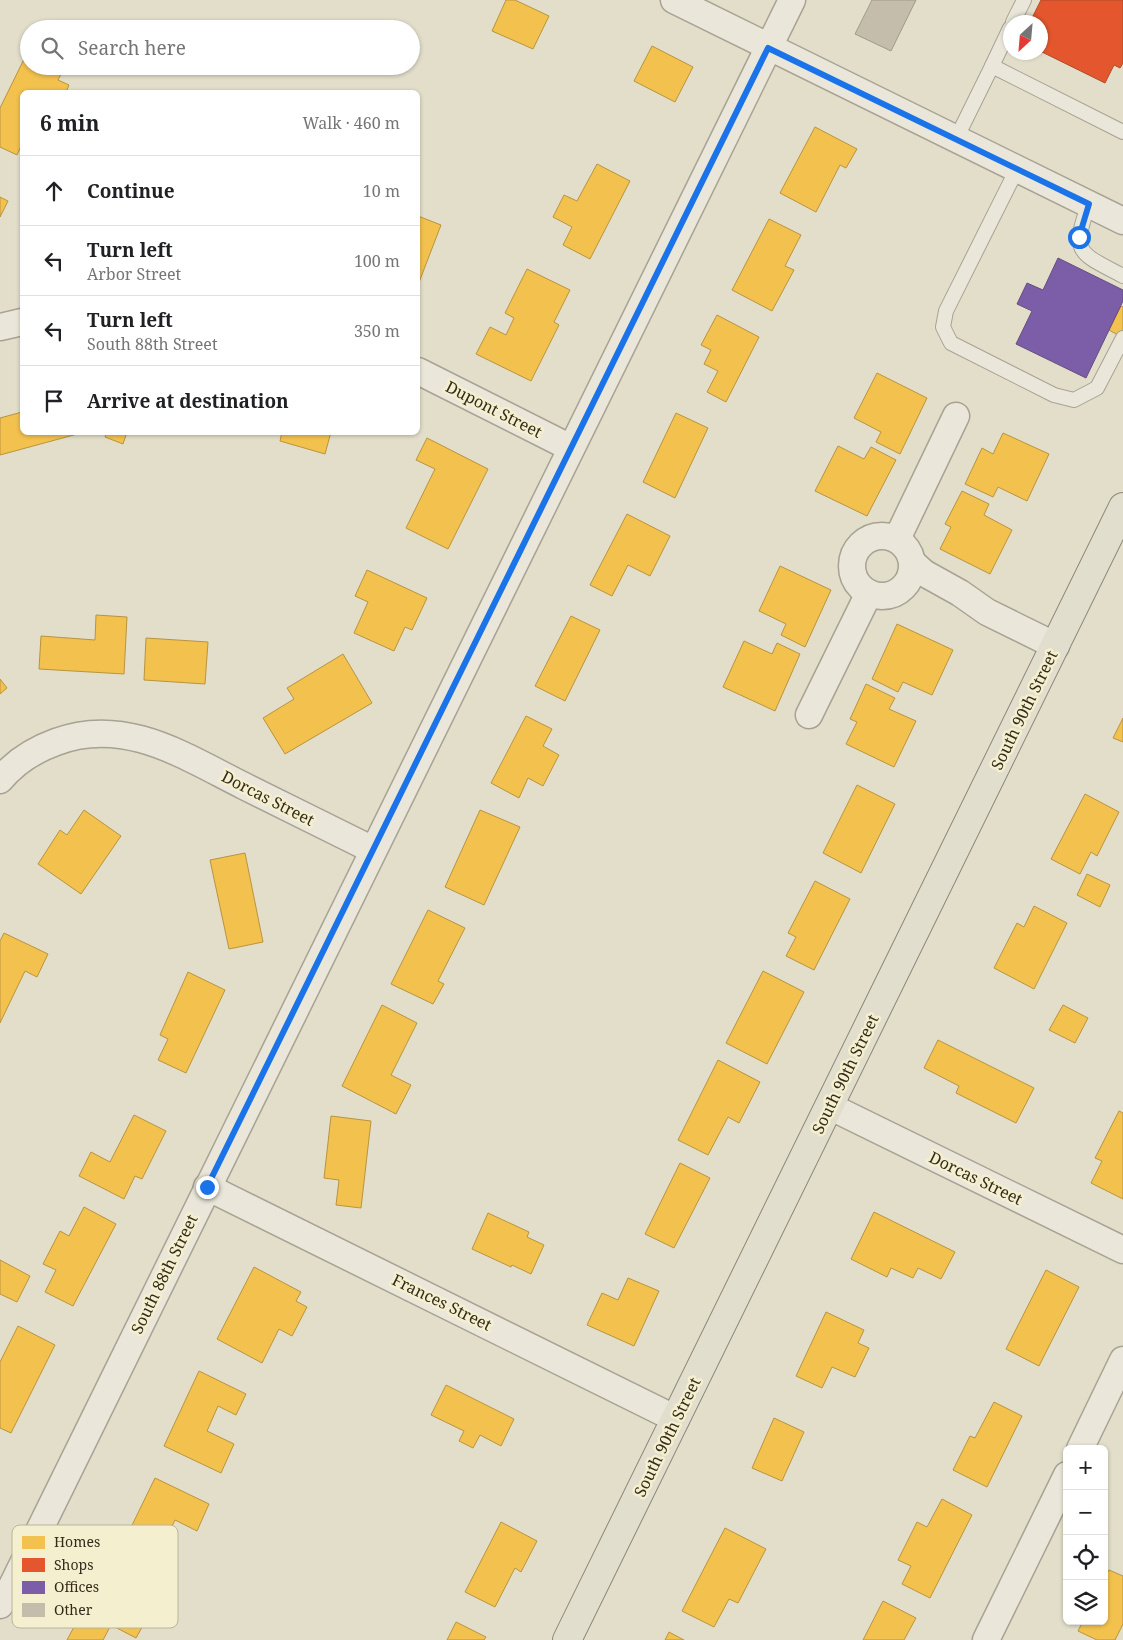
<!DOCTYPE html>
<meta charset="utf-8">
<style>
body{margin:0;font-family:"Noto Serif",serif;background:#f2f2f2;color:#202124}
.controls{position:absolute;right:15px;bottom:15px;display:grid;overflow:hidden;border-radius:8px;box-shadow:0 1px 4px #0004}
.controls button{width:45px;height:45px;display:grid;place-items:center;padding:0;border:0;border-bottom:1px solid #e0e0e0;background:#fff;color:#202124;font:25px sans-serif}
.compass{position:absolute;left:1003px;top:15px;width:45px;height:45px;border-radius:50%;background:#fff;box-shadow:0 1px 4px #0004;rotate:206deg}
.stop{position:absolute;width:15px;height:15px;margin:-11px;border:4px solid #1a73e8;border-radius:50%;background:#fff}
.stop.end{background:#1a73e8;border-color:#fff;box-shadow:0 1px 5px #0008}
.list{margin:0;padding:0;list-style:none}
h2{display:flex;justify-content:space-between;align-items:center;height:65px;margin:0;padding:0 20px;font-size:21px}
h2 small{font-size:16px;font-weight:400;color:#757577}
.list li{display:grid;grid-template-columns:32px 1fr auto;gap:15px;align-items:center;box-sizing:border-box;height:70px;padding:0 20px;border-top:1px solid #e0e0e0}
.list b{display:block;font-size:19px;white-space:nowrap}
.list p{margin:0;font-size:16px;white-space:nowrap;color:#757577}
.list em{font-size:16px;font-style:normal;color:#757577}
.icon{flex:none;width:28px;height:28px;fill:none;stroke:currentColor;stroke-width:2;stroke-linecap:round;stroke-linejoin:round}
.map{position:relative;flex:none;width:1123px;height:1640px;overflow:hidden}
.search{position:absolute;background:#fff;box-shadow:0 1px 4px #0004;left:20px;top:20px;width:400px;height:55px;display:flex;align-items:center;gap:12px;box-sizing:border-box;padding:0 18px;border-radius:28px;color:#757577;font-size:19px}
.panel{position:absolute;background:#fff;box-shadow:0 1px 4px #0004;left:20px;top:90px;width:400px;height:345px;border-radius:8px}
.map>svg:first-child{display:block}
.homes{fill:#f2c14e;stroke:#b9943f}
.shops{fill:#e4572e;stroke:#af4a29}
.offices{fill:#7b5ea7;stroke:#664f7d}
.building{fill:#c5bdab;stroke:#a19a8a}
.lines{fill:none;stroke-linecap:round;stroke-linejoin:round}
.service-casing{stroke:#a7a293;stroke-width:16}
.minor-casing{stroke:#a7a293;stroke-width:29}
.primary-casing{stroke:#8c877a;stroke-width:30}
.service{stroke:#eae7da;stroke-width:14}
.minor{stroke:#eae7da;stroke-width:26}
.primary{stroke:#e1decd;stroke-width:28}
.route{stroke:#1a73e8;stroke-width:6}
.labels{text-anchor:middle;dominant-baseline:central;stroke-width:5;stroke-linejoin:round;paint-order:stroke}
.street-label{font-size:16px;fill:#342b1c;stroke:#f4efce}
.key{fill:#f4efce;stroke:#bab499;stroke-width:1}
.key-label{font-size:14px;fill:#342b1c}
</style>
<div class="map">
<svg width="1123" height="1640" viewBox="0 0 1123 1640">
<rect width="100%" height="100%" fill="#e2deca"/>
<g class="homes">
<path d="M 506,0 L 515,0 L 549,16 L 533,49 L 492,31 Z"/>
<path d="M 652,46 L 693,67 L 675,102 L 634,81 Z"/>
<path d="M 29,49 L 29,66 L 65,66 L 58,80 L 69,85 L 66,92 L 22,92 L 22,144 L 17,155 L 0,147 L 0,108 Z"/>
<path d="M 815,127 L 857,149 L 846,168 L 840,165 L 816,212 L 780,193 Z"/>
<path d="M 597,164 L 630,181 L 590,259 L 563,245 L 572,227 L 553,217 L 564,195 L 577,201 Z"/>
<path d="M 0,197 L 8,201 L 0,217 Z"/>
<path d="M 418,216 L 441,225 L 418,285 Z"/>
<path d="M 769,219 L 801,235 L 785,266 L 794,270 L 772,311 L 732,290 Z"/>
<path d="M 527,269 L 570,290 L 554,322 L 559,325 L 531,381 L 476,354 L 490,327 L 506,335 L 514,318 L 505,313 Z"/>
<path d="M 1121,306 L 1123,307 L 1123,338 L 1109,330 Z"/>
<path d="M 717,315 L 759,337 L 726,402 L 707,392 L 718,371 L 704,364 L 711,350 L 701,345 Z"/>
<path d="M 877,373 L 927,398 L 900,454 L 876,442 L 881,432 L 854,418 Z"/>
<path d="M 22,412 L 22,432 L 81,433 L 0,455 L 0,418 Z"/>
<path d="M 676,413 L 708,428 L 675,498 L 643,482 Z"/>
<path d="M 107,432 L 127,432 L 123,444 L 105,437 Z"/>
<path d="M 282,432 L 331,432 L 325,454 L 280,441 Z"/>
<path d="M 1003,433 L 1049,454 L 1027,501 L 998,487 L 993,497 L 965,484 L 982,448 L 993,454 Z"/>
<path d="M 427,438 L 488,469 L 448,549 L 406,528 L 435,469 L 416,460 Z"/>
<path d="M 838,446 L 864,459 L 871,447 L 896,460 L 867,516 L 815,491 Z"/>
<path d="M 962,491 L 989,504 L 984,515 L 1012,530 L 990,574 L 940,549 L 951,527 L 945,524 Z"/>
<path d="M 627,514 L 670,536 L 650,576 L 628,565 L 612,596 L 590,585 Z"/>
<path d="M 780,566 L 831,590 L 805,647 L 781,635 L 786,624 L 759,611 Z"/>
<path d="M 367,570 L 427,598 L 412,630 L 405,627 L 394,651 L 354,633 L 368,602 L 355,596 Z"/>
<path d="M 96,615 L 127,617 L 124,674 L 39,669 L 41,636 L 95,640 Z"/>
<path d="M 571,616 L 600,630 L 565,701 L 535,686 Z"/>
<path d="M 897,624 L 953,650 L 932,695 L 903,682 L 898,692 L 872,679 Z"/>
<path d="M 146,638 L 208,642 L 205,684 L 144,680 Z"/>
<path d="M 744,641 L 772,654 L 777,643 L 800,654 L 775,711 L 723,687 Z"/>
<path d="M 343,654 L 372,703 L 285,754 L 263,718 L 294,699 L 287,688 Z"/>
<path d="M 0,679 L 7,688 L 0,694 Z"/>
<path d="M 866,684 L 895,698 L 889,709 L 916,721 L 894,767 L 846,744 L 857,722 L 850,719 Z"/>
<path d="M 526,716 L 552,729 L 543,746 L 559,755 L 543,786 L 528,778 L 519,798 L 491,783 Z"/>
<path d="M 1123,718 L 1123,742 L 1113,738 Z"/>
<path d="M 857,785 L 895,804 L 861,873 L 823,853 Z"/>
<path d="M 1085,794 L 1119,812 L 1097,856 L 1091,852 L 1080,874 L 1051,859 Z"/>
<path d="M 84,810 L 121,836 L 81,894 L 38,864 L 60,830 L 67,835 Z"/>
<path d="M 480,810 L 520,827 L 484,905 L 445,887 Z"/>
<path d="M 245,853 L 263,942 L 229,949 L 210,860 Z"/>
<path d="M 1087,874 L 1110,885 L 1100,907 L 1077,895 Z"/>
<path d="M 815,881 L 850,899 L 814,970 L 786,956 L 796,937 L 788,933 Z"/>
<path d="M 1034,906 L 1067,923 L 1034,989 L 994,968 L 1017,923 L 1024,927 Z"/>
<path d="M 428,910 L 465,928 L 438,981 L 444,984 L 433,1004 L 391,984 Z"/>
<path d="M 4,933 L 48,954 L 37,977 L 25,971 L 0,1023 L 0,941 Z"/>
<path d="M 763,971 L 804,992 L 767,1064 L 726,1043 Z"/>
<path d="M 188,972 L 225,990 L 186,1073 L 158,1060 L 168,1039 L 160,1035 Z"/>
<path d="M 382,1005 L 417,1023 L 391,1075 L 411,1085 L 396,1114 L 342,1086 Z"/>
<path d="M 1063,1005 L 1088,1018 L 1075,1043 L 1049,1030 Z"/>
<path d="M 938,1040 L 1034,1088 L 1016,1123 L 956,1093 L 959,1086 L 924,1068 Z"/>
<path d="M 718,1060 L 760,1082 L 739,1123 L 728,1117 L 708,1155 L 678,1140 Z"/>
<path d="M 1119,1111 L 1123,1113 L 1123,1199 L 1091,1183 L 1102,1161 L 1095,1158 Z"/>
<path d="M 134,1115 L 166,1131 L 142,1179 L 135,1176 L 124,1199 L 79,1176 L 91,1152 L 110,1162 Z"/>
<path d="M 331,1116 L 371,1121 L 361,1208 L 336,1205 L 339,1180 L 324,1178 Z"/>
<path d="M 680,1163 L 710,1178 L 674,1248 L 645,1234 Z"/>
<path d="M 84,1207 L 116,1224 L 73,1306 L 45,1292 L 56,1270 L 43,1264 L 60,1231 L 69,1236 Z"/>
<path d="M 874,1212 L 955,1252 L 941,1279 L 918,1268 L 913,1278 L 891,1268 L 887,1277 L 851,1259 Z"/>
<path d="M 488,1213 L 529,1232 L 527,1237 L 544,1245 L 531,1274 L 512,1265 L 511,1267 L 472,1249 Z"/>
<path d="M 0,1260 L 30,1276 L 17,1302 L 0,1294 Z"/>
<path d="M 254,1267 L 301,1292 L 296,1301 L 307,1307 L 292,1336 L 279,1329 L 262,1363 L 217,1339 Z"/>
<path d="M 1046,1270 L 1079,1287 L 1039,1366 L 1006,1349 Z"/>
<path d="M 628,1278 L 659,1291 L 634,1346 L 587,1325 L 602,1293 L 618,1300 Z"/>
<path d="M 826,1312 L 864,1330 L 858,1343 L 869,1348 L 855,1377 L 832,1367 L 822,1388 L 796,1376 Z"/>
<path d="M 18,1326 L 55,1345 L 11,1433 L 0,1428 L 0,1362 Z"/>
<path d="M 199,1371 L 246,1394 L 236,1415 L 218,1406 L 207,1431 L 234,1444 L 221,1473 L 164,1446 Z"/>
<path d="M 446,1385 L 514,1419 L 501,1446 L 480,1435 L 473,1448 L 459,1441 L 464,1431 L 431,1415 Z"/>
<path d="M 994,1402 L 1022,1416 L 987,1487 L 953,1470 L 970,1436 L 975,1438 Z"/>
<path d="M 774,1418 L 804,1432 L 782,1481 L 752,1468 Z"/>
<path d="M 155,1478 L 209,1504 L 197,1531 L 175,1520 L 150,1572 L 117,1556 Z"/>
<path d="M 942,1499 L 972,1515 L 930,1598 L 902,1584 L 911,1566 L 898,1560 L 917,1522 L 927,1527 Z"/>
<path d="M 501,1522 L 537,1541 L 521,1572 L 515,1568 L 495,1607 L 465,1592 Z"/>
<path d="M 725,1528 L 766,1549 L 738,1603 L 729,1599 L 714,1627 L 682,1611 Z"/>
<path d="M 1109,1570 L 1123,1576 L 1123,1624 L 1115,1640 L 1097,1640 L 1078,1631 L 1083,1621 L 1104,1621 L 1104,1578 Z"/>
<path d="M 101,1576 L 133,1592 L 127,1604 L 149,1615 L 136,1638 L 111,1625 L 103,1640 L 67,1640 Z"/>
<path d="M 883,1601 L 916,1618 L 904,1640 L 863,1640 Z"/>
<path d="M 456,1622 L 486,1637 L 484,1640 L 447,1640 Z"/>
<path d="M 669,1632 L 684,1640 L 665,1640 Z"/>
</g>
<path class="shops" d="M 1041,0 L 1123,0 L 1123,63 L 1120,68 L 1114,65 L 1105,83 L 1040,51 L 1040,22 L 1030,22 Z"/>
<path class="offices" d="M 1058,258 L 1123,290 L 1123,301 L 1086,378 L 1016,344 L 1032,311 L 1017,304 L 1027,283 L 1043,290 Z"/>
<path class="building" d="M 872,0 L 916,0 L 891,51 L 855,34 Z"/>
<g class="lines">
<g class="service-casing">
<g id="service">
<path d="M 1013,22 L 1024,0"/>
<path d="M 992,66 L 1010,28"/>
<path d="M 956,139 L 992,66 L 1123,132"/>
<path d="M 1017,169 L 946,311 L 943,327 L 951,343 L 1054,395 L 1074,400 L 1097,388 L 1123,338"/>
<path d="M 1089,204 C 1070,254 1080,253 1123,276"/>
</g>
</g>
<g class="minor-casing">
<g id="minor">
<path d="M 674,0 L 1123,221"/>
<path d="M 0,327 L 22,322"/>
<path d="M 418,371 L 571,448"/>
<circle cx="882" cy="566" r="30"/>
<path d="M 897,539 L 956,416"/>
<path d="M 913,563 L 924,573 L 960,593 L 987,612 L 1056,646"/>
<path d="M 809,715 L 869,593"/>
<path d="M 0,780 C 15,762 34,750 56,742 C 125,716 184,756 244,786 C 287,807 330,829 373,850"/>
<path d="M 829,1106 L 1123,1250"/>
<path d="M 207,1187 L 676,1419"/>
<path d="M 1080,1449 L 1123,1360"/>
<path d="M 0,1605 L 8,1594 L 792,0"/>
<path d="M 986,1640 L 1067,1475"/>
</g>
</g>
<g class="primary-casing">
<path id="primary" d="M 567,1640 L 1123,507"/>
</g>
<use href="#service" class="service"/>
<use href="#minor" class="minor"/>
<use href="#primary" class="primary"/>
</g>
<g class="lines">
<path class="route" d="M 207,1187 L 768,48 L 1089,204 L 1079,237"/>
</g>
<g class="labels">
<g class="street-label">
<text transform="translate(494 409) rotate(27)">Dupont Street</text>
<text transform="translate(1024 710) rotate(-64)">South 90th Street</text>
<text transform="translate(268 798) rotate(27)">Dorcas Street</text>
<text transform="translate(845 1074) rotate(-64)">South 90th Street</text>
<text transform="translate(976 1178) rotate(26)">Dorcas Street</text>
<text transform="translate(164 1274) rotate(-64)">South 88th Street</text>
<text transform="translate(442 1302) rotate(26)">Frances Street</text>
<text transform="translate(667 1437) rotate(-64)">South 90th Street</text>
</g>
</g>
<rect x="12" y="1525" width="166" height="103" rx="8" class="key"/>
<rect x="22" y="1536" width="23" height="13" fill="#f2c14e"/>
<rect x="22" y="1558" width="23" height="14" fill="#e4572e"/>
<rect x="22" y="1581" width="23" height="13" fill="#7b5ea7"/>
<rect x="22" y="1603" width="23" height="14" fill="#c5bdab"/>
<g class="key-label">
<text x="54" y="1547">Homes</text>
<text x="54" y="1570">Shops</text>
<text x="54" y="1592">Offices</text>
<text x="54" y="1615">Other</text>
</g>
</svg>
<div class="controls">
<button>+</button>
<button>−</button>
<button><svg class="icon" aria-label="locate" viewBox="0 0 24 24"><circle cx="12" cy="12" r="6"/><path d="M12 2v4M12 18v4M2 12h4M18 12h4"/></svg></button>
<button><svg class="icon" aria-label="layers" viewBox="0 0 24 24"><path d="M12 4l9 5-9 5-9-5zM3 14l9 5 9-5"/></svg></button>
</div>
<svg class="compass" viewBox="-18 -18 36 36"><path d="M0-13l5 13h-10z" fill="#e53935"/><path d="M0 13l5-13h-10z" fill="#757577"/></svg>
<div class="stop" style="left:1079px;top:237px"></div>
<div class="stop end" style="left:207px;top:1187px"></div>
<div class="search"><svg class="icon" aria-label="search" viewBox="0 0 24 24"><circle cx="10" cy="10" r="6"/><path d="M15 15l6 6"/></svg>Search here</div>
<section class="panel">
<h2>6 min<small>Walk · 460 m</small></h2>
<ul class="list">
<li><svg class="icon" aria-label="ahead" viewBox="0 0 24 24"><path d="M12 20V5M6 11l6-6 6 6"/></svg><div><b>Continue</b></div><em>10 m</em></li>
<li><svg class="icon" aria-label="left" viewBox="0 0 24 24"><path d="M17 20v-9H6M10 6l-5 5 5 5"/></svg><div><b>Turn left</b><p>Arbor Street</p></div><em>100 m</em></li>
<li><svg class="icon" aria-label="left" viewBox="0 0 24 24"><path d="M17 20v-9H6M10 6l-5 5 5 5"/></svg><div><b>Turn left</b><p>South 88th Street</p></div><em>350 m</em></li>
<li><svg class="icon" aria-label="arrive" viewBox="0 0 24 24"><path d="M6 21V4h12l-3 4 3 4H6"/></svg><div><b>Arrive at destination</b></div></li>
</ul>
</section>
</div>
